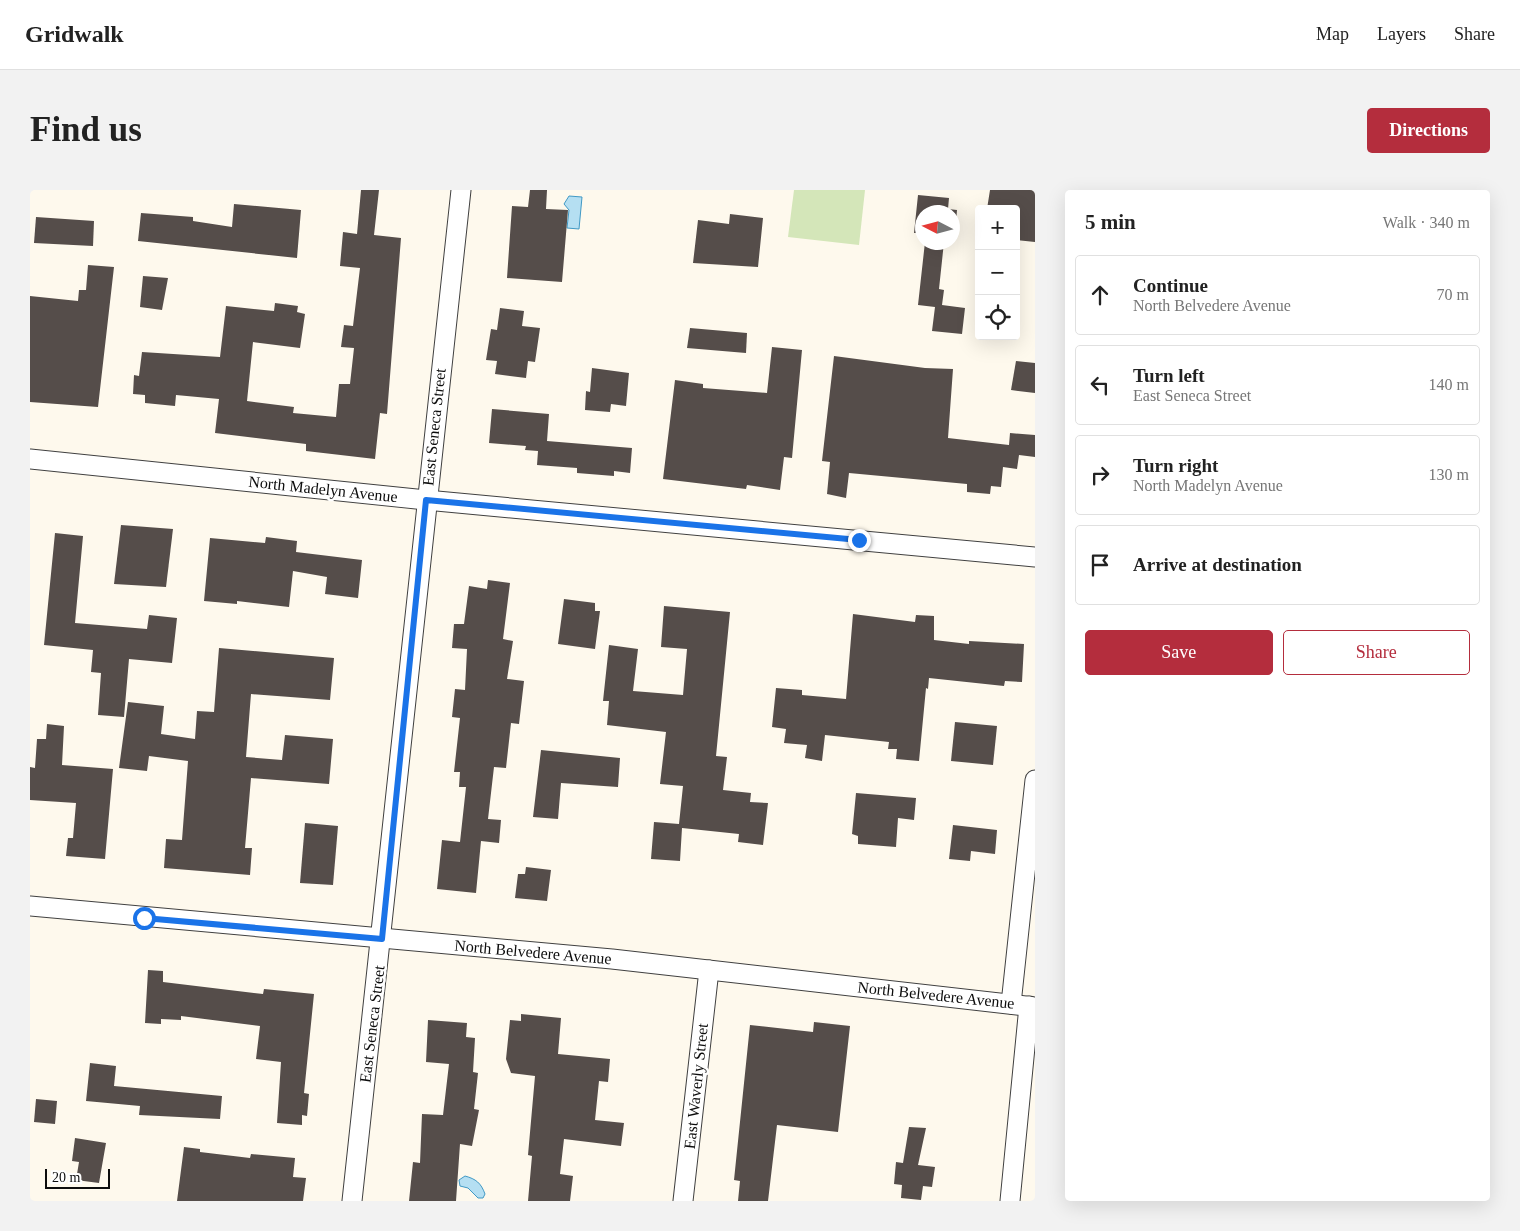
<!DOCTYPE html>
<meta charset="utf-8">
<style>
body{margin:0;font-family:"Times New Roman",serif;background:#f2f2f2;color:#222}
.controls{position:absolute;right:15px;top:15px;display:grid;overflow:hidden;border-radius:5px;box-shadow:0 5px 20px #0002}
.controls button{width:45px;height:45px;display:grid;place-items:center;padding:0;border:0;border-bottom:1px solid #e0e0e0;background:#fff;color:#222;font:25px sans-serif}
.compass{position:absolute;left:885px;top:15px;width:45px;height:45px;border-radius:50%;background:#fff;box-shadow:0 5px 20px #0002;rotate:276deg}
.scale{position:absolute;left:15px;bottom:12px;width:65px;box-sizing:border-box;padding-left:5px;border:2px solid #0d0d0d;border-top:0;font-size:14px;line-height:18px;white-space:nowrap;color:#0d0d0d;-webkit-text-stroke:4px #fff;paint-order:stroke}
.stop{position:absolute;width:15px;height:15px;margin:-11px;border:4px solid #1a73e8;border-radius:50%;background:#fff}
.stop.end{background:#1a73e8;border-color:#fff;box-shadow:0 1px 5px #0008}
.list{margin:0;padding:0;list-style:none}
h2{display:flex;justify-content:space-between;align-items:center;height:65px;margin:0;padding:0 20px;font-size:21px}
h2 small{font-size:16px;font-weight:400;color:#767676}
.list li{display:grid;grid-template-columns:32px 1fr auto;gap:15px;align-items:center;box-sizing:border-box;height:80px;margin:0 10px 10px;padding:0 10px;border:1px solid #e0e0e0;border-radius:5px}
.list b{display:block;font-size:19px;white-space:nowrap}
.list p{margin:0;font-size:16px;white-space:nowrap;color:#767676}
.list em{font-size:16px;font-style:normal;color:#767676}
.actions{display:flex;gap:10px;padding:15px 20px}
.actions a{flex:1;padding:11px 0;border:1px solid #b42d3d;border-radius:5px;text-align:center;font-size:18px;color:#b42d3d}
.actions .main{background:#b42d3d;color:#fff}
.icon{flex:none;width:28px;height:28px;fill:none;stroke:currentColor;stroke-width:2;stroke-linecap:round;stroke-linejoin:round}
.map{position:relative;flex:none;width:1005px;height:1011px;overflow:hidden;border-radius:5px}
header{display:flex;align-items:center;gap:30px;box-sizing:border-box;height:70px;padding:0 25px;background:#fff;border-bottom:1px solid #e0e0e0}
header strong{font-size:24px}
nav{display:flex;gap:28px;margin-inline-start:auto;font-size:18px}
.intro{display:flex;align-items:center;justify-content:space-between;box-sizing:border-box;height:120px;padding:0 30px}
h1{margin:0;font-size:35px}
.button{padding:12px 22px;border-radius:5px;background:#b42d3d;color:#fff;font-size:18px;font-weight:700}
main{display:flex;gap:30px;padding:0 30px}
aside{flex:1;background:#fff;border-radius:5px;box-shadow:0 5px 20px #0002}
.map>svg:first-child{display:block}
.green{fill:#d4e6b9}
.water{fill:#b5dff2;stroke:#4199c5}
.building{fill:#554d4a}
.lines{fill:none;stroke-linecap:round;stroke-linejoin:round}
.minor-casing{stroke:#404040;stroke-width:21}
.minor{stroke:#fff;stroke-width:19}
.route{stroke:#1a73e8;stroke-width:6}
.labels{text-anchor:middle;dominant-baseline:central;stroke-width:5;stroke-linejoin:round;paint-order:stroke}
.street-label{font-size:16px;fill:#0d0d0d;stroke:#fff}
</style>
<header>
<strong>Gridwalk</strong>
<nav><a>Map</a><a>Layers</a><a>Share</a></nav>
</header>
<div class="intro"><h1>Find us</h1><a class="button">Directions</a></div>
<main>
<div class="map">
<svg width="1005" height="1011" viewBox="0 0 1005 1011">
<rect width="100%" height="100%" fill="#fef9ed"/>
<path class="green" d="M 764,0 L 835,0 L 829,55 L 758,47 Z"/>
<g class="water">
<path d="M 539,6 L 552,7 L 549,39 L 537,38 L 539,20 L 534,14 Z"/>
<path d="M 435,986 C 446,989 451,993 455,1004 L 453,1008 L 448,1008 L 438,998 L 430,996 L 429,990 Z"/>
</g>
<g class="building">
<path d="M 331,0 L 349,0 L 344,45 L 371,48 L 357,224 L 350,223 L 345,269 L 276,261 L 276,254 L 185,243 L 189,209 L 146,205 L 145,216 L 115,213 L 115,205 L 103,204 L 104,185 L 109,186 L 112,162 L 190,167 L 196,116 L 244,121 L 245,113 L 268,116 L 267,122 L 275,124 L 270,158 L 223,152 L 217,211 L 264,217 L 263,223 L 306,227 L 309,194 L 320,194 L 324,158 L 311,157 L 314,135 L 323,136 L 330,78 L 310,76 L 313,42 L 327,44 Z"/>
<path d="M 500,0 L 517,0 L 516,19 L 538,20 L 532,92 L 477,88 L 482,16 L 498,17 Z"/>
<path d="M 960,0 L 1005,0 L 1005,52 L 986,50 L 986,19 L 957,19 Z"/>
<path d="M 888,5 L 919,8 L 918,19 L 927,20 L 925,44 L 922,44 L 922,22 L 892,22 L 892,50 L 890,49 L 891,43 L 884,43 Z"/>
<path d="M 204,14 L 271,20 L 267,68 L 108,51 L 111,23 L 163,27 L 163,31 L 202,37 Z"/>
<path d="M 700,24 L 733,28 L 728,77 L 663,73 L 668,30 L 699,34 Z"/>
<path d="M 6,27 L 64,31 L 63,56 L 4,53 Z"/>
<path d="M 895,52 L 914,52 L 909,99 L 914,100 L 912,115 L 935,118 L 932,144 L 902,141 L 905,117 L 888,115 Z"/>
<path d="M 58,75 L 84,77 L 68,217 L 0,212 L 0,106 L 48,111 L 49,100 L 56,100 Z"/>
<path d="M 113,86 L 138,88 L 132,120 L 110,117 Z"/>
<path d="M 470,118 L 494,121 L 492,136 L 510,138 L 505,172 L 498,171 L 496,188 L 465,184 L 467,171 L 456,170 L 461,139 L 467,140 Z"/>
<path d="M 660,138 L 717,143 L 716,163 L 657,158 Z"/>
<path d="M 742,157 L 772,160 L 762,268 L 754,267 L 750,300 L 717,295 L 716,299 L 633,289 L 645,190 L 673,194 L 673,198 L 737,203 Z"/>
<path d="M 804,166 L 895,178 L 923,179 L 918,248 L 979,255 L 980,243 L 1005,245 L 1005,267 L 989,265 L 987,279 L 973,277 L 971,297 L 961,296 L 960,304 L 937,302 L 937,294 L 819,283 L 816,308 L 797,304 L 800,272 L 792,271 Z"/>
<path d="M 986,171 L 1005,173 L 1005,203 L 981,200 Z"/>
<path d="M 562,178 L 599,183 L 596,216 L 581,214 L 580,222 L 555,220 L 556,201 L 560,202 Z"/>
<path d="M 462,219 L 519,224 L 517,251 L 602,258 L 600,283 L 584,281 L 584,286 L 547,283 L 547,278 L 507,275 L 508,261 L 495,260 L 496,256 L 459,253 Z"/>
<path d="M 91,335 L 143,339 L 136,397 L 84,394 Z"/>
<path d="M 25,343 L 53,346 L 45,433 L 117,439 L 119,425 L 147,428 L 142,473 L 99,469 L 94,527 L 68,525 L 71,483 L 61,482 L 63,460 L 14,455 Z"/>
<path d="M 236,347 L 267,351 L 266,362 L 332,370 L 328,408 L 295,404 L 297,387 L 263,381 L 259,417 L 207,411 L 207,414 L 174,411 L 180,348 L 235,353 Z"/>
<path d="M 458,390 L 480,393 L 473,449 L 483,451 L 477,489 L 494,491 L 489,534 L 481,533 L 476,578 L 464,577 L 458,629 L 471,630 L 469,653 L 451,651 L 446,703 L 407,699 L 412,650 L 430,652 L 436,597 L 429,597 L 430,582 L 424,582 L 430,528 L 422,527 L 425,499 L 435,500 L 437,459 L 422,458 L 424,434 L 434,434 L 439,396 L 457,399 Z"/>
<path d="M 534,409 L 565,413 L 565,421 L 570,421 L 565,459 L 528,454 Z"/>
<path d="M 634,416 L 700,422 L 686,566 L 697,567 L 693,600 L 721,603 L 720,612 L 738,613 L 733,655 L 708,652 L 709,644 L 652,638 L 650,671 L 621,669 L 624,632 L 649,634 L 653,596 L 630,594 L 636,542 L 577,535 L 579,511 L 573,511 L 579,455 L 608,459 L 603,501 L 653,505 L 657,459 L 631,457 Z"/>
<path d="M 823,424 L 885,432 L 886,425 L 904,426 L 904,450 L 939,454 L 939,451 L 994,454 L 992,492 L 975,491 L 974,496 L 899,488 L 898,499 L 896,498 L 889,571 L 866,569 L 867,559 L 858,559 L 859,552 L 795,545 L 792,571 L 775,568 L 777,555 L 754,553 L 756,539 L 742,537 L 746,498 L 772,500 L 772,505 L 816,509 Z"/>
<path d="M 189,458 L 304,468 L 300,510 L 221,504 L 216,567 L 252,570 L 255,545 L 303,549 L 299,594 L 221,588 L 215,658 L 222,658 L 220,685 L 134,678 L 136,649 L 152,650 L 158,571 L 119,566 L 117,581 L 89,578 L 98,512 L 134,516 L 131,544 L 165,549 L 167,521 L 184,522 Z"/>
<path d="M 925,532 L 967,536 L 963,575 L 921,571 Z"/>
<path d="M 17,534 L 34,536 L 32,575 L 83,579 L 75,669 L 36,666 L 38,648 L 43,648 L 46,613 L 0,610 L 0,577 L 5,578 L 7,549 L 16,549 Z"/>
<path d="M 511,560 L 590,568 L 588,597 L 531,593 L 528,629 L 503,627 Z"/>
<path d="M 826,603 L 886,608 L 884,630 L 868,628 L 866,657 L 828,654 L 828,646 L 822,644 Z"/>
<path d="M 275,633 L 308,636 L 303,695 L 270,693 Z"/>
<path d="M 923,635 L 967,640 L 965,664 L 941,661 L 940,671 L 919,669 Z"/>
<path d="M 496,677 L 521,680 L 517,711 L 485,708 L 488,684 L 495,684 Z"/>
<path d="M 118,780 L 133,781 L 133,792 L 233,804 L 234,799 L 284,804 L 274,903 L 279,904 L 277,926 L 272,925 L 272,935 L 247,933 L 251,872 L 226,869 L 230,836 L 151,826 L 151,830 L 131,829 L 131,834 L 115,833 Z"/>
<path d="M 491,824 L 531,828 L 528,864 L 580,869 L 578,892 L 569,891 L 565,930 L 594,933 L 591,956 L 534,949 L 530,984 L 543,986 L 540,1011 L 498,1011 L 502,966 L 498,965 L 505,886 L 481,883 L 476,869 L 480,830 L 491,831 Z"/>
<path d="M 398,830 L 437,833 L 436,847 L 445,848 L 443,882 L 448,883 L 444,919 L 449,920 L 442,956 L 430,954 L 426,1011 L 379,1011 L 383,972 L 390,973 L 392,924 L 413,925 L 419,874 L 396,872 Z"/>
<path d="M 784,832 L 820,836 L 808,942 L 747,935 L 738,1011 L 708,1011 L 710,991 L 704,990 L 720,835 L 783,842 Z"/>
<path d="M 60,873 L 86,876 L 84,896 L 192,906 L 190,929 L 109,925 L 110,916 L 56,911 Z"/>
<path d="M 6,909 L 27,911 L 25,934 L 4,932 Z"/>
<path d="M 879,937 L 896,938 L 888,975 L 905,977 L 902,997 L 893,996 L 891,1010 L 871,1008 L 872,995 L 864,994 L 866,972 L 873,973 Z"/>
<path d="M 45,948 L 76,953 L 69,993 L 46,990 L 49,972 L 42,971 Z"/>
<path d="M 154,957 L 170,959 L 170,962 L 220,968 L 221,964 L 265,968 L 263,987 L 276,988 L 273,1011 L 147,1011 Z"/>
</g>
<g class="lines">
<g class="minor-casing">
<g id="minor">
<path d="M 0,269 L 396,310 L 1005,367"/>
<path d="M 0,716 L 582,769 L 1005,817"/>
<path d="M 981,814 L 1005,590"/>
<path d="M 322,1011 C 360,674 393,337 431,0"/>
<path d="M 653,1011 L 679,780"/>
<path d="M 980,1011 L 999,816"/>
</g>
</g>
<use href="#minor" class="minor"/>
</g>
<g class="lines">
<path class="route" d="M 114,728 L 352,749 L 396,310 L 829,350"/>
</g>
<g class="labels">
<g class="street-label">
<text transform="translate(404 237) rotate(-84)">East Seneca Street</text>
<text transform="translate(293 299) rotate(6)">North Madelyn Avenue</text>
<text transform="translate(503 762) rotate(5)">North Belvedere Avenue</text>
<text transform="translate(906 805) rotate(6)">North Belvedere Avenue</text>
<text transform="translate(342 834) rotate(-83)">East Seneca Street</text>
<text transform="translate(666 896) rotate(-84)">East Waverly Street</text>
</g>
</g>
</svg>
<div class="controls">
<button>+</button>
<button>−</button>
<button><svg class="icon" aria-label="locate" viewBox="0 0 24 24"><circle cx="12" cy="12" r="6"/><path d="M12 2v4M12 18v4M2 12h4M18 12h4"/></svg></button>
</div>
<svg class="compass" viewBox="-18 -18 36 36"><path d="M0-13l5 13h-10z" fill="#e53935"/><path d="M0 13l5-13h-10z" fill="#767676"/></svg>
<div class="scale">20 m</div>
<div class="stop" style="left:114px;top:728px"></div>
<div class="stop end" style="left:829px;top:350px"></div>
</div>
<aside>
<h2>5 min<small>Walk · 340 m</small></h2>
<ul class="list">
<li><svg class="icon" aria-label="ahead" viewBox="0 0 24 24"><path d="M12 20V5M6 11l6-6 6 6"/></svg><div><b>Continue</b><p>North Belvedere Avenue</p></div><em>70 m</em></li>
<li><svg class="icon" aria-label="left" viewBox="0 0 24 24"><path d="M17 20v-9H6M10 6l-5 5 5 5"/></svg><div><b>Turn left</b><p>East Seneca Street</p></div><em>140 m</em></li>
<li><svg class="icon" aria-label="right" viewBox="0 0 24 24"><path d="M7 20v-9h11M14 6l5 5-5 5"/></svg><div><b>Turn right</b><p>North Madelyn Avenue</p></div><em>130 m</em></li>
<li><svg class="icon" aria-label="arrive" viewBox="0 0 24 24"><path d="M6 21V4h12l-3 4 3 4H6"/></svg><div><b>Arrive at destination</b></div></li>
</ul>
<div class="actions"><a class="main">Save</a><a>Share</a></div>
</aside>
</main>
